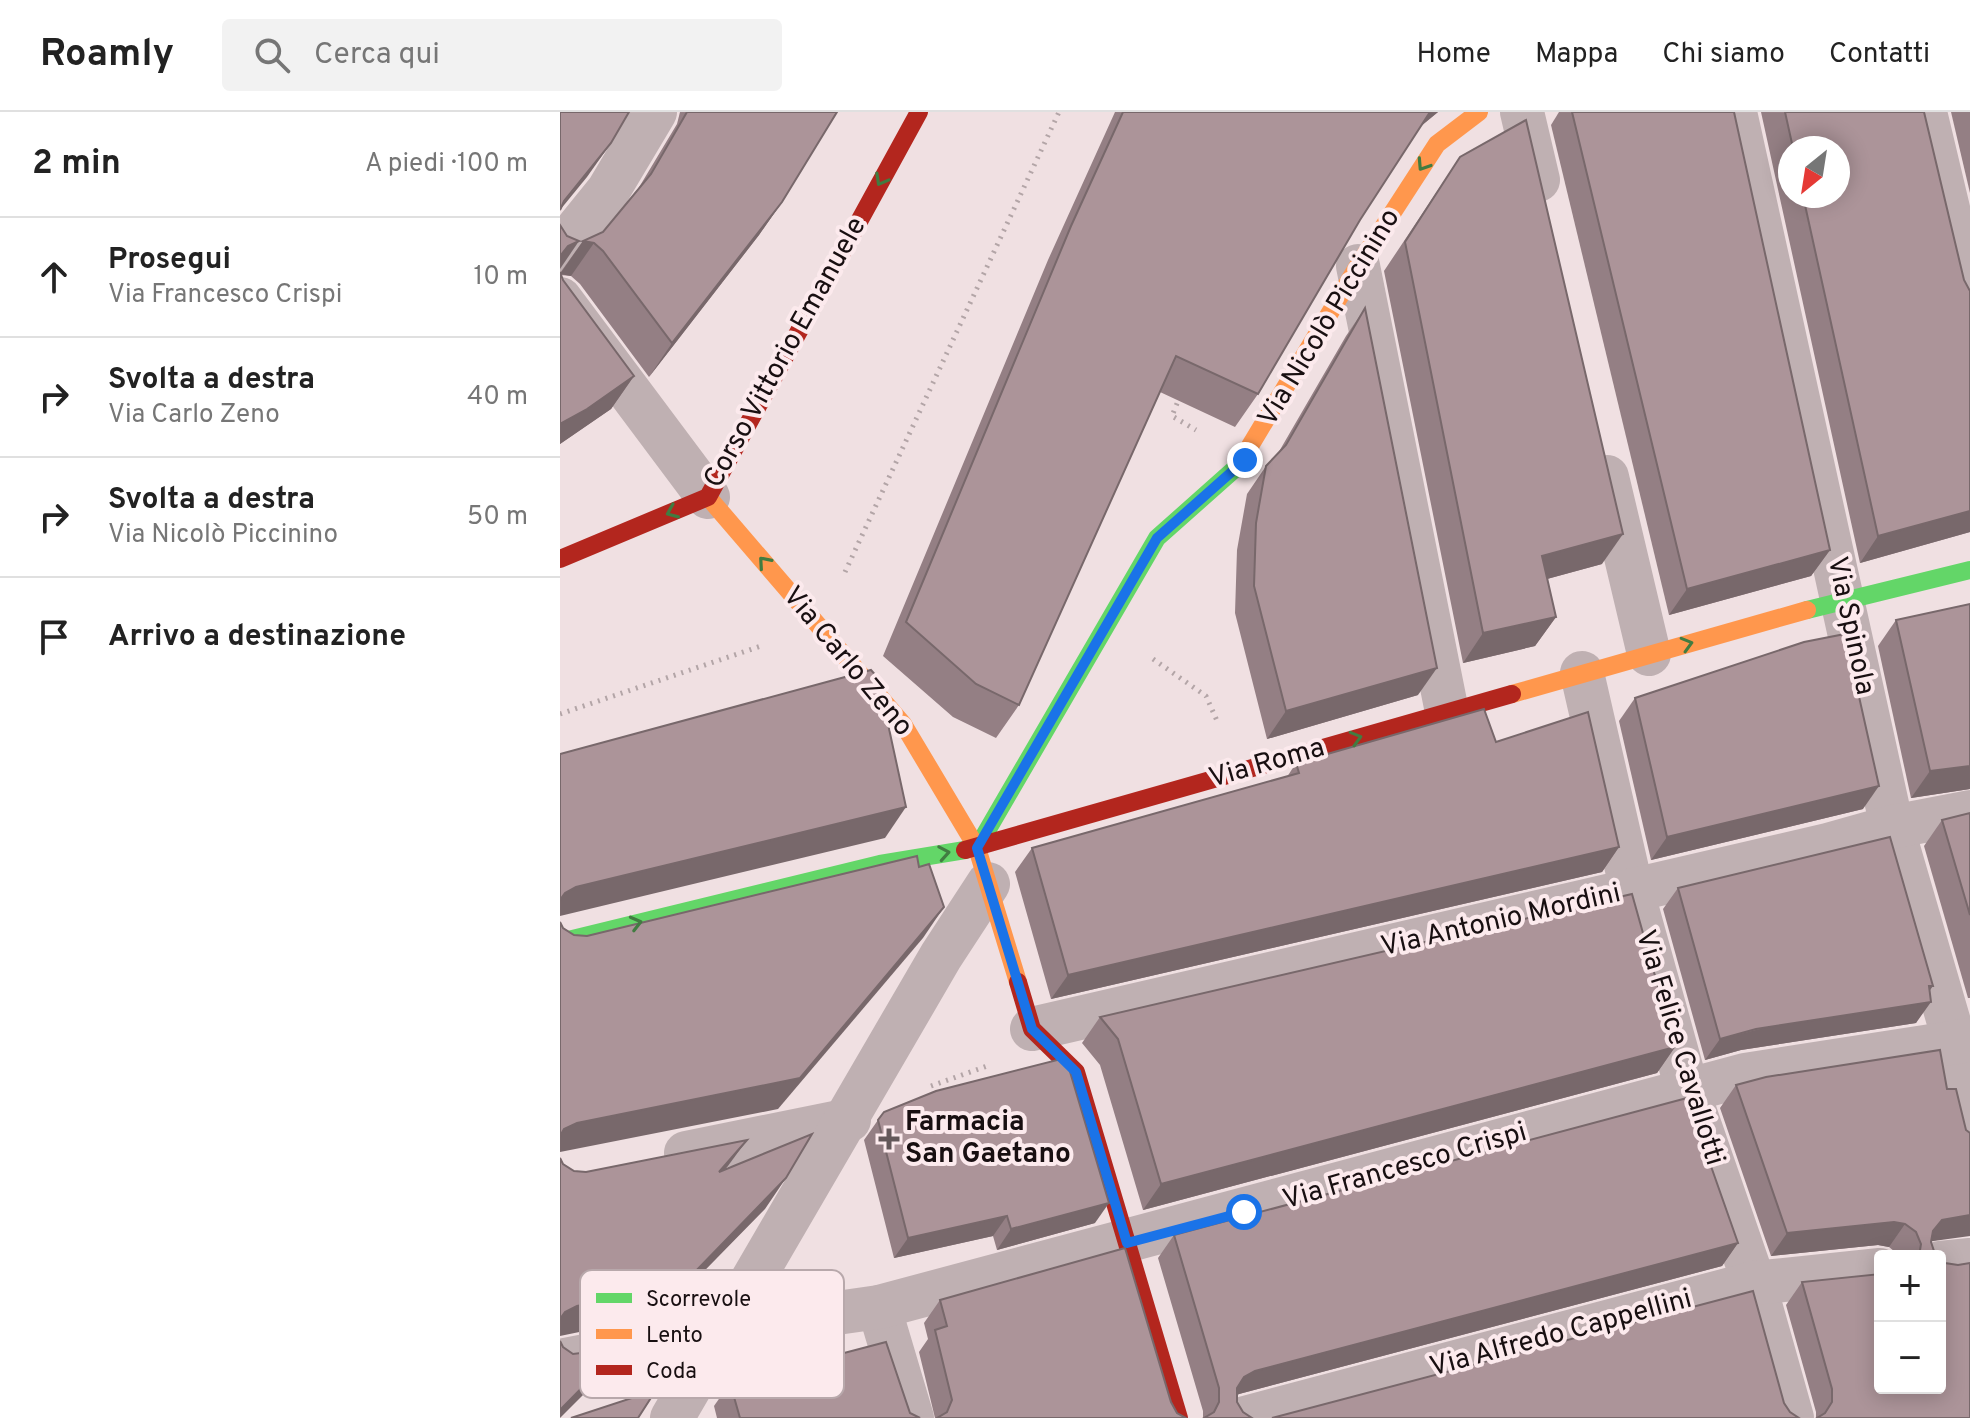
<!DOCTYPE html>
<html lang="it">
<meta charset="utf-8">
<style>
body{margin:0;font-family:Overpass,sans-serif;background:#f2f2f2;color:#222}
.controls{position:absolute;right:24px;bottom:24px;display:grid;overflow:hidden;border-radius:8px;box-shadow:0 4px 20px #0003}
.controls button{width:72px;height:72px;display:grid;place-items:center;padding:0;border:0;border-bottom:2px solid #e0e0e0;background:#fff;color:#222;font:40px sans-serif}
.compass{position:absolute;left:1218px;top:24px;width:72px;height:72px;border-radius:50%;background:#fff;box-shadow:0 4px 20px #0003;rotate:210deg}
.stop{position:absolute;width:24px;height:24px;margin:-18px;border:6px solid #1a73e8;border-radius:50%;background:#fff}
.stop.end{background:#1a73e8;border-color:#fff;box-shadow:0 2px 8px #0008}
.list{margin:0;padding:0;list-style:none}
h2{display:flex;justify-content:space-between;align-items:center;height:104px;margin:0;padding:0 32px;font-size:34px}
h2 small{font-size:26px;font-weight:400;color:#767676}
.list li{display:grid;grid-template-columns:52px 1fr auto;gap:24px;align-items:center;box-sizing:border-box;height:120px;padding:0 32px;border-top:2px solid #e0e0e0}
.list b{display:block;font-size:30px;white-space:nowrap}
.list p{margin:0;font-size:26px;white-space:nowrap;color:#767676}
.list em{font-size:26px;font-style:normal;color:#767676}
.icon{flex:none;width:44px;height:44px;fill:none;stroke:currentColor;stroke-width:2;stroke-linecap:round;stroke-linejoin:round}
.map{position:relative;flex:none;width:1410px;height:1306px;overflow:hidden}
header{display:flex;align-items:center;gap:48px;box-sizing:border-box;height:112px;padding:0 40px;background:#fff;border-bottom:2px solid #e0e0e0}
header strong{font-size:38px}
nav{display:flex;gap:44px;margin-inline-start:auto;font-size:28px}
.search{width:560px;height:72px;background:#f2f2f2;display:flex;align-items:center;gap:20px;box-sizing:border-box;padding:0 28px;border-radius:8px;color:#767676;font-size:30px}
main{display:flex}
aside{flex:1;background:#fff}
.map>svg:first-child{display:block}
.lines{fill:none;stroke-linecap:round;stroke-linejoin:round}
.path{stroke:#b3a5a7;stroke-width:5;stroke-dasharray:2 6;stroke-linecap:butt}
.street{stroke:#bfb0b2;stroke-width:44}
.fast{stroke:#63d668;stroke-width:18}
.slow{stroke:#ff974d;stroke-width:18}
.jam{stroke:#b3261e;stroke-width:18}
.wall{fill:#947f84;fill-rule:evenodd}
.shaded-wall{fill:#78686b}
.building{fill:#ac9499;stroke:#78686b;stroke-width:2}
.oneway{stroke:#417c41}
.route{stroke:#1a73e8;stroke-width:10}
.poi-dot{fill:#64585a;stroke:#fceaed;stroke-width:3}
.labels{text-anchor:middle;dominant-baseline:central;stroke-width:8;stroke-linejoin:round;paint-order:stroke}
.street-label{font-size:28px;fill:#180f11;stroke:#fceaed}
.poi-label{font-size:28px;font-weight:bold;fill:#180f11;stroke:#fceaed;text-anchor:start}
.key{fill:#fceaed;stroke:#b8a8ab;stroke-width:2}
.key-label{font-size:22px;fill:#180f11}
</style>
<header>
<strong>Roamly</strong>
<div class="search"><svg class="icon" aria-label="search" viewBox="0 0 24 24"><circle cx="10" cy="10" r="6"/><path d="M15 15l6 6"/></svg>Cerca qui</div>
<nav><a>Home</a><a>Mappa</a><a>Chi siamo</a><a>Contatti</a></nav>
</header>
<main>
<aside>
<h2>2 min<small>A piedi · 100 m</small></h2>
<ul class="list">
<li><svg class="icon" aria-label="ahead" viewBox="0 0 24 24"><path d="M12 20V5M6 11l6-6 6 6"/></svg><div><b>Prosegui</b><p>Via Francesco Crispi</p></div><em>10 m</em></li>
<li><svg class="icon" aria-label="right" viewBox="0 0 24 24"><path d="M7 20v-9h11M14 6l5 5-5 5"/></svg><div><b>Svolta a destra</b><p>Via Carlo Zeno</p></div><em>40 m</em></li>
<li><svg class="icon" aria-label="right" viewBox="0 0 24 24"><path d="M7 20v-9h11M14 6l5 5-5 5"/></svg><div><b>Svolta a destra</b><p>Via Nicolò Piccinino</p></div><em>50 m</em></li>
<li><svg class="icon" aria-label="arrive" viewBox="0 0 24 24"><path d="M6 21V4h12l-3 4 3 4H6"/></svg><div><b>Arrivo a destinazione</b></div></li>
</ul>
</aside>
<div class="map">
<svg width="1410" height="1306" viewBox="0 0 1410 1306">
<rect width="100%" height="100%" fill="#f0e0e2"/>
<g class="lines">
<g class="path">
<path d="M 620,284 L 612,304 L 636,318"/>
<path d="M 285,460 L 499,0"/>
<path d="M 593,547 L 646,584 L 658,611"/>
<path d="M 0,602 L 201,534"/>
<path d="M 371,974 L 430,953"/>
</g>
<g class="street">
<path d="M 962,0 L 978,68"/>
<path d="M 1175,0 L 1332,715 L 1395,931 L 1410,1026"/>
<path d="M 1365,0 L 1410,189"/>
<path d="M 0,138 L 48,79 L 95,0"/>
<path d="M 798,154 L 887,600"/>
<path d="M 0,187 L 148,385"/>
<path d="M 1047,365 L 1089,542"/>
<path d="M 1022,561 L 1072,779 L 1127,977 L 1194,1171 L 1232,1306"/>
<path d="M 472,917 L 1268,733 L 1332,715 L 1410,700"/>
<path d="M 126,1041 L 289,1008"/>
<path d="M 1380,1151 L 1410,1148"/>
<path d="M 319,1195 L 352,1306"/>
<path d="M 0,1249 L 164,1217 L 319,1195 L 1185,963 L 1410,928"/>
<path d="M 112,1306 L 381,844 L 428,772"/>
<path d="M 685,1306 L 1194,1171 L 1320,1158"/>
</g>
<g class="fast">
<path d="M 1247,498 L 1410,458"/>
<path d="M 417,736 L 597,426 L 678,354"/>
<path d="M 0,830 L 320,752 L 405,738"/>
</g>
<g class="slow">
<path d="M 678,354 L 798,154 L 877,32 L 919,0"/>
<path d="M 148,385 L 343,612 L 417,736 L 458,870"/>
<path d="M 952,582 L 1247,498"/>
</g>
<g class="jam">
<path d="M 0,447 L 148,385 L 359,0"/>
<path d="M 405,738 L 952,582"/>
<path d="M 458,870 L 472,917 L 516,960 L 619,1306"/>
</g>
</g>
<g class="wall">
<path d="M 120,0 L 277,0 L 222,90 L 199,123 L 89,265 L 20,172 L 11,164 L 1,163 L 3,168 L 74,264 L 51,297 L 0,332 L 0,160 L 0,161 L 23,129 L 43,120 L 78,77 L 117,12 Z"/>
<path d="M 555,0 L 878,0 L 860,15 L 800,108 L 698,282 L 675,315 L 600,280 L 459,593 L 436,626 L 393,605 L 323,544 L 488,148 Z"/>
<path d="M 999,0 L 1174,0 L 1270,438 L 1251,464 L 1109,503 L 991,13 Z"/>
<path d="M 1201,0 L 1364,0 L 1410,420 L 1300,451 ZM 1230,36 L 1278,36 L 1278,84 L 1230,84 Z"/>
<path d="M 1391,0 L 1410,0 L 1410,81 Z"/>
<path d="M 900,45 L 1042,452 L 987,467 L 996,505 L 975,534 L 903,551 L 824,159 Z"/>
<path d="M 805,196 L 858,583 L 707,627 L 675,501 L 677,438 L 687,382 L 706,354 L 717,343 L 786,224 Z"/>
<path d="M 1336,508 L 1410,677 L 1351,686 L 1318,534 Z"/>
<path d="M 1075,586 L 1303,697 L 1091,748 L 1059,609 Z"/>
<path d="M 936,630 L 1059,735 L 1042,760 L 491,887 L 455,760 L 472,736 L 727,665 L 736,651 Z"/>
<path d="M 1410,701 L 1410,886 L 1408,886 L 1364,734 L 1382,708 Z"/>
<path d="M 1118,776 L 1369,879 L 1356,911 L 1181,938 L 1145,948 L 1103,797 Z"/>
<path d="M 540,905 L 1115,935 L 1097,961 L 583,1098 L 540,953 L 522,931 Z"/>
<path d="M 1176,973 L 1387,977 L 1406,1018 L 1408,1123 L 1371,1129 L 1375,1142 L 1378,1144 L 1340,1144 L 1329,1135 L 1318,1133 L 1211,1144 L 1160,996 Z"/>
<path d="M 318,1008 L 535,1111 L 437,1138 L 433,1124 L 334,1146 L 304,1028 Z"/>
<path d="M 614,1123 L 1178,1131 L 1162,1154 L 679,1282 L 677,1283 L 677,1290 L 683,1300 L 643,1306 L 643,1299 L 598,1146 Z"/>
<path d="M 1242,1170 L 1410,1306 L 1256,1306 L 1256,1300 L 1226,1193 Z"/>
<path d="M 380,1188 L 611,1290 L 617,1301 L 626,1306 L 375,1306 L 359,1240 L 368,1227 L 364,1211 Z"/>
<path d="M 170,1271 L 350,1301 L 360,1306 L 157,1306 L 154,1294 Z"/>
</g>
<g class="shaded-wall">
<path d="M 869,0 L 878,0 L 856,18 Z"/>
<path d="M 51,31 L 27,65 L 0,98 L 0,95 Z"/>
<path d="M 222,90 L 199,123 L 89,265 L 112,231 Z"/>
<path d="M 19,129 L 0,157 L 0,144 L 8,134 Z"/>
<path d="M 23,129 L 34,131 L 11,164 L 0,162 Z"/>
<path d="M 74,264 L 51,297 L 0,332 L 0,312 Z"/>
<path d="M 1410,399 L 1410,420 L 1300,451 L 1318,424 Z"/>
<path d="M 1063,422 L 1042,452 L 961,474 L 982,444 Z"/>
<path d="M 1270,438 L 1251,464 L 1109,503 L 1127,477 Z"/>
<path d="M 996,505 L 975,534 L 903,551 L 923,521 Z"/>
<path d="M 877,556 L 858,583 L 707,627 L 726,599 Z"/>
<path d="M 1410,654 L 1410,677 L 1351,686 L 1370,659 Z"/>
<path d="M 1319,674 L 1303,697 L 1091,748 L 1107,725 Z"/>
<path d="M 346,695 L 325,726 L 0,804 L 0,788 L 5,781 L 16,775 Z"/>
<path d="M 1059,735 L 1042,760 L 491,887 L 508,863 Z"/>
<path d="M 384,795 L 363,826 L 218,997 L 0,1040 L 0,1023 L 4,1017 Z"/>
<path d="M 1373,874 L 1360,892 L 1371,890 L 1356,911 L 1181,938 L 1145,948 L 1160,927 Z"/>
<path d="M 1115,935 L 1097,961 L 583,1098 L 601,1072 Z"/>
<path d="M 187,1028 L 165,1058 L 159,1060 Z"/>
<path d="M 226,1066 L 205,1097 L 108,1196 L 57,1207 L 53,1213 L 0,1224 L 0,1207 L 5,1200 L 17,1194 L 73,1178 Z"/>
<path d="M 549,1091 L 535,1111 L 437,1138 L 451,1117 Z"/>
<path d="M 1410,1103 L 1410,1124 L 1366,1130 L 1357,1141 L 1382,1108 Z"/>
<path d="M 447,1104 L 433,1124 L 334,1146 L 348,1126 Z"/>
<path d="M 1334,1110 L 1345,1112 L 1329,1135 L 1318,1133 L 1211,1144 L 1227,1121 Z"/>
<path d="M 1178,1131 L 1162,1154 L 679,1282 L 668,1288 L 684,1265 L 695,1259 Z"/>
<path d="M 61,1236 L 39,1267 L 0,1306 L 0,1298 Z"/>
</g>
<g class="building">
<path d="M 0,0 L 69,0 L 51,31 L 4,89 L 0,98 Z"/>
<path d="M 127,0 L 277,0 L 222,90 L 112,231 L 43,139 L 34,131 L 23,129 L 43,120 L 91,62 Z"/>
<path d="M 563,0 L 870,0 L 800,108 L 698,282 L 616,244 L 459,593 L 416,572 L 346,510 L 511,114 Z"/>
<path d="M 1012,0 L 1174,0 L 1270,438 L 1127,477 Z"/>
<path d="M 1225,0 L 1364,0 L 1404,168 L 1410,179 L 1410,399 L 1318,424 L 1243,84 L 1278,84 L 1278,36 L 1233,36 Z"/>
<path d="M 966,8 L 1063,422 L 982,444 L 996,505 L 923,521 L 845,130 L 900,45 Z"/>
<path d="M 0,113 L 7,124 L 19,129 L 8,134 L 1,143 L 0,147 Z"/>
<path d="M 0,160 L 3,168 L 74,264 L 27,297 L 0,312 Z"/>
<path d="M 805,196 L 877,556 L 726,599 L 694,474 L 696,411 L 706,354 L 726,333 Z"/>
<path d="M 1410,492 L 1410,654 L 1370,659 L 1336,508 Z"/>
<path d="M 1285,522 L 1319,674 L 1107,725 L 1075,586 L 1244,530 Z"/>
<path d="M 311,558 L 318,566 L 346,695 L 16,775 L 5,781 L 0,788 L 0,642 Z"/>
<path d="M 924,597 L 936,630 L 1028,600 L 1059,735 L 508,863 L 472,736 L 739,661 L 736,651 Z"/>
<path d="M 1410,701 L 1410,803 L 1382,708 Z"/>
<path d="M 1330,725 L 1373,874 L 1369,874 L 1371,890 L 1196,917 L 1160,927 L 1118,776 Z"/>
<path d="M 357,744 L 359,755 L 369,752 L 384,795 L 240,966 L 17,1011 L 4,1017 L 0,1024 L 0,810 L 3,816 L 14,823 L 27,824 Z"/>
<path d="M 1072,782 L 1115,935 L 601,1072 L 558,927 L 540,905 Z"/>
<path d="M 1380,938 L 1387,977 L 1396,977 L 1406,1018 L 1410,1021 L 1410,1103 L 1382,1108 L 1373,1119 L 1371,1130 L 1375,1142 L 1378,1144 L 1359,1144 L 1361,1132 L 1356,1120 L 1345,1112 L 1334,1110 L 1227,1121 L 1176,973 L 1206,965 Z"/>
<path d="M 501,947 L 508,953 L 549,1091 L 451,1117 L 447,1104 L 348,1126 L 318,1008 L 324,1000 L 376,979 Z"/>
<path d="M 1127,986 L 1178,1131 L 695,1259 L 684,1265 L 677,1276 L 677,1290 L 683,1300 L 692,1306 L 644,1306 L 654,1300 L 659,1290 L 659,1276 L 614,1123 Z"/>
<path d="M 252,1022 L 226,1066 L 130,1165 L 73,1178 L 74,1183 L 17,1194 L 5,1200 L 0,1207 L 0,1046 L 3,1052 L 14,1059 L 26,1060 L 187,1028 L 159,1060 Z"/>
<path d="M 565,1136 L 611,1290 L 617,1301 L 626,1306 L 377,1306 L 387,1300 L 392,1288 L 375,1218 L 387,1214 L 380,1188 Z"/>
<path d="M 1380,1146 L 1385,1151 L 1398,1153 L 1410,1151 L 1410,1306 L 1257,1306 L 1265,1301 L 1272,1290 L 1272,1277 L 1242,1170 L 1320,1162 L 1320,1276 L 1380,1276 Z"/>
<path d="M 1193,1179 L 1224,1291 L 1230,1300 L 1239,1306 L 712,1306 Z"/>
<path d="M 0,1229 L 3,1235 L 13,1242 L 61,1236 L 0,1298 Z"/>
<path d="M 326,1230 L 350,1301 L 360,1306 L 180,1306 L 170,1271 Z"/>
<path d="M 96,1278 L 78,1306 L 11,1306 Z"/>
</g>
<defs><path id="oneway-chevron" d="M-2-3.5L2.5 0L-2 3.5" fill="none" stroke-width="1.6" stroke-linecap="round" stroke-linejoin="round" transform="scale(2)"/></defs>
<g class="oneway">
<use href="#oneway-chevron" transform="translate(863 53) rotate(123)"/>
<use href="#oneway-chevron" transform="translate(321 68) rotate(119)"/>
<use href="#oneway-chevron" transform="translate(112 400) rotate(157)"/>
<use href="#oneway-chevron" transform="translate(204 450) rotate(-131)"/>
<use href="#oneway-chevron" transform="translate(1127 532) rotate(-16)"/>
<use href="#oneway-chevron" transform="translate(796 626) rotate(-16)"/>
<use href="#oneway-chevron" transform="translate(384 741) rotate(-10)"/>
<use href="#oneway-chevron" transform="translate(76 811) rotate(-14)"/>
</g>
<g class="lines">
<path class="route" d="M 684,1100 L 567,1131 L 516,960 L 472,917 L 417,736 L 597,426 L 685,348"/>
</g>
<path class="poi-dot" d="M325 1015h8v8h8v8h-8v8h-8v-8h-8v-8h8z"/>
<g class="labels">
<g class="street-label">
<text transform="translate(770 206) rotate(-59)">Via Nicolò Piccinino</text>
<text transform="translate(226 241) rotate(-61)">Corso Vittorio Emanuele</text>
<text transform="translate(1290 514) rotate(78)">Via Spinola</text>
<text transform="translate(287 550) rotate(50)">Via Carlo Zeno</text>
<text transform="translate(707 652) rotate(-16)">Via Roma</text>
<text transform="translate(941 809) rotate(-13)">Via Antonio Mordini</text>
<text transform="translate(1119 936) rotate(73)">Via Felice Cavallotti</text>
<text transform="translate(845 1055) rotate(-16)">Via Francesco Crispi</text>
<text transform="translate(1001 1222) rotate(-15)">Via Alfredo Cappellini</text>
</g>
<g class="poi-label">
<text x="345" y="1011">Farmacia<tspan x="345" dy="32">San Gaetano</tspan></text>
</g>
</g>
<rect x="20" y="1158" width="264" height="128" rx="12" class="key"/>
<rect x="36" y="1181" width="36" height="10" fill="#63d668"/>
<rect x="36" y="1217" width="36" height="10" fill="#ff974d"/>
<rect x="36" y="1253" width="36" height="10" fill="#b3261e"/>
<g class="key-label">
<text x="86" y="1194">Scorrevole</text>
<text x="86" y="1230">Lento</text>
<text x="86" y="1266">Coda</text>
</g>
</svg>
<div class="controls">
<button>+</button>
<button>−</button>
</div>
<svg class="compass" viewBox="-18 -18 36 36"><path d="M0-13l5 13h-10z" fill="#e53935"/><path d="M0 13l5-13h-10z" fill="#767676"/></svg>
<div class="stop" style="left:684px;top:1100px"></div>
<div class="stop end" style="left:685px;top:348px"></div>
</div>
</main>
